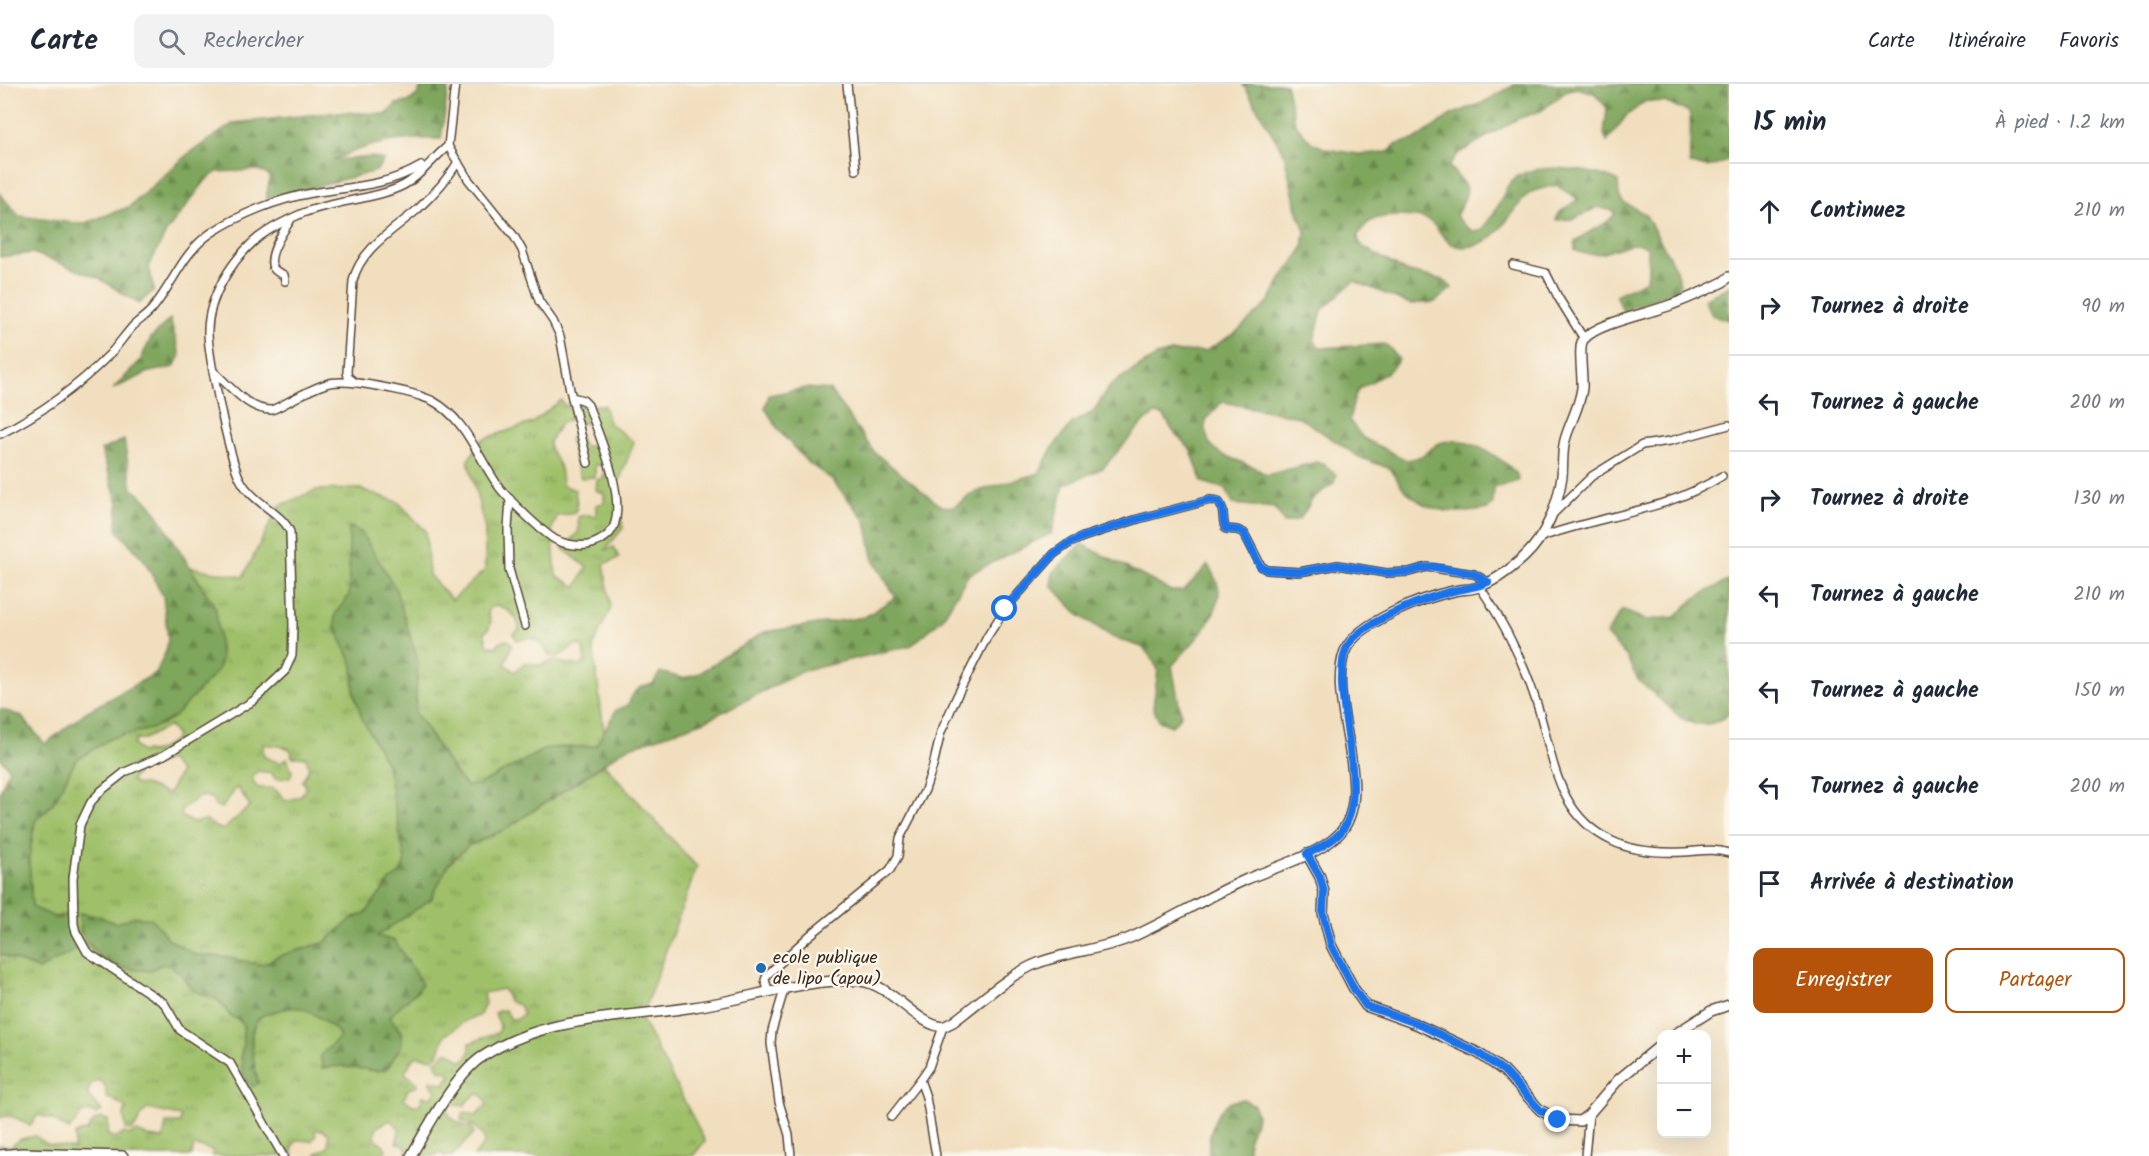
<!DOCTYPE html>
<html lang="fr">
<meta charset="utf-8">
<style>
body{margin:0;font-family:Kalam,sans-serif;background:#f2f2f3;color:#1f2937}
.controls{position:absolute;right:18px;bottom:18px;display:grid;overflow:hidden;border-radius:12px;box-shadow:0 6px 24px #0002}
.controls button{width:54px;height:54px;display:grid;place-items:center;padding:0;border:0;border-bottom:2px solid #e0e1e3;background:#fff;color:#1f2937;font:30px sans-serif}
.stop{position:absolute;width:18px;height:18px;margin:-14px;border:4px solid #1a73e8;border-radius:50%;background:#fff}
.stop.end{background:#1a73e8;border-color:#fff;box-shadow:0 2px 6px #0008}
.list{margin:0;padding:0;list-style:none}
h2{display:flex;justify-content:space-between;align-items:center;height:78px;margin:0;padding:0 24px;font-size:26px}
h2 small{font-size:20px;font-weight:400;color:#747a83}
.list li{display:grid;grid-template-columns:39px 1fr auto;gap:18px;align-items:center;box-sizing:border-box;height:96px;padding:0 24px;border-top:2px solid #e0e1e3}
.list b{display:block;font-size:22px;white-space:nowrap}
.list em{font-size:20px;font-style:normal;color:#747a83}
.actions{display:flex;gap:12px;padding:18px 24px}
.actions a{flex:1;padding:14px 0;border:2px solid #b45309;border-radius:12px;text-align:center;font-size:21px;color:#b45309}
.actions .main{background:#b45309;color:#fff}
.icon{flex:none;width:33px;height:33px;fill:none;stroke:currentColor;stroke-width:2;stroke-linecap:round;stroke-linejoin:round}
.map{position:relative;flex:none;width:1729px;height:1072px;overflow:hidden}
header{display:flex;align-items:center;gap:36px;box-sizing:border-box;height:84px;padding:0 30px;background:#fff;border-bottom:2px solid #e0e1e3}
header strong{font-size:28px}
nav{display:flex;gap:33px;margin-inline-start:auto;font-size:21px}
.search{width:420px;height:54px;background:#f2f2f3;display:flex;align-items:center;gap:15px;box-sizing:border-box;padding:0 21px;border-radius:12px;color:#747a83;font-size:22px}
main{display:flex}
aside{flex:1;background:#fff}
.map>svg:first-child{display:block}
.grass{fill:url(#grass-tufts);stroke:#6d7544;stroke-width:1.5;fill-rule:evenodd}
.forest{fill:url(#forest-firs);stroke:#5d683e;stroke-width:1.5}
.lines{fill:none;stroke-linecap:round;stroke-linejoin:round}
.street-casing{stroke:#564536;stroke-width:10}
.secondary-casing{stroke:#564536;stroke-width:12}
.street{stroke:#fff;stroke-width:7}
.secondary{stroke:#fff;stroke-width:9}
.route{stroke:#1a73e8;stroke-width:8}
.poi-dot{fill:#1f6fb2;stroke:#fbf7ec;stroke-width:2}
.labels{text-anchor:middle;dominant-baseline:central;stroke-width:4.5;stroke-linejoin:round;paint-order:stroke}
.poi-label{font-size:18px;fill:#3b2a1e;stroke:#fbf7ec;text-anchor:start}
</style>
<header>
<strong>Carte</strong>
<div class="search"><svg class="icon" aria-label="search" viewBox="0 0 24 24"><circle cx="10" cy="10" r="6"/><path d="M15 15l6 6"/></svg>Rechercher</div>
<nav><a>Carte</a><a>Itinéraire</a><a>Favoris</a></nav>
</header>
<main>
<div class="map">
<svg width="1729" height="1072" viewBox="0 0 1729 1072">
<defs>
<pattern id="grass-tufts" width="24" height="20" patternUnits="userSpaceOnUse" patternTransform="scale(1.5)"><rect width="24" height="20" fill="#9fc069"/><path d="M3 7l-1-3M5 7V3M7 7l1-3M15 17l-1-3M17 17v-4M19 17l1-3" fill="none" stroke="#839c56"/></pattern>
<pattern id="forest-firs" width="22" height="20" patternUnits="userSpaceOnUse" patternTransform="scale(1.5)"><rect width="22" height="20" fill="#7fa65d"/><path d="M5 1l3.5 6h-7zM16 11l3.5 6h-7z" fill="#69874c"/></pattern>
</defs>
<rect width="100%" height="100%" fill="#fbf7ec"/>
<filter id="ink" filterUnits="userSpaceOnUse"><feTurbulence type="fractalNoise" baseFrequency=".0167" numOctaves="2"/><feDisplacementMap in="SourceGraphic" scale="12" xChannelSelector="R" yChannelSelector="G"/><feConvolveMatrix kernelMatrix="1 2 1 2 8 2 1 2 1" color-interpolation-filters="sRGB"/></filter>
<filter id="wash" filterUnits="userSpaceOnUse"><feTurbulence type="fractalNoise" baseFrequency=".008" numOctaves="4" result="noise"/><feDisplacementMap in="SourceGraphic" scale="24" xChannelSelector="R" yChannelSelector="G"/><feGaussianBlur stdDeviation="1.35" result="paint"/><feColorMatrix in="noise" values="0 0 0 0 0 0 0 0 0 0 0 0 0 0 0 0 0 1.4 0 .05"/><feComposite in="paint" operator="in"/></filter>
<g filter="url(#wash)">
<rect width="100%" height="100%" fill="#f1debe"/>
<path class="grass" d="M 561,316 L 564,321 L 604,321 L 609,339 L 634,358 L 616,405 L 623,444 L 605,466 L 614,463 L 619,474 L 604,480 L 611,524 L 593,562 L 604,647 L 596,662 L 547,664 L 478,702 L 466,702 L 457,692 L 415,628 L 418,577 L 349,511 L 335,531 L 335,543 L 353,581 L 354,608 L 362,634 L 387,681 L 405,776 L 401,789 L 390,797 L 365,830 L 354,833 L 324,859 L 279,872 L 262,881 L 226,873 L 196,871 L 168,855 L 152,835 L 134,833 L 116,839 L 97,832 L 81,847 C 96,878 119,878 149,887 L 162,880 L 169,881 L 180,889 L 192,906 L 218,916 L 231,933 L 238,935 L 243,940 L 244,953 L 240,973 L 258,999 C 255,983 246,949 257,936 C 261,931 268,929 273,928 C 296,920 305,922 324,937 C 331,942 337,945 340,953 L 321,971 L 322,984 L 342,982 L 377,987 L 384,986 L 401,948 L 390,933 L 398,922 L 419,906 L 377,852 L 431,815 L 448,781 L 468,762 L 504,746 L 604,680 L 697,783 L 641,934 L 705,1057 L 693,1072 L 474,1072 L 485,1059 C 483,1048 472,1039 461,1036 L 463,1029 L 466,1028 L 476,1032 L 487,1020 L 482,1011 L 477,1010 L 468,1016 L 464,1022 L 450,1020 L 447,1026 C 450,1037 461,1040 471,1043 L 474,1049 L 452,1072 L 444,1072 L 440,1068 L 434,1072 L 405,1072 L 407,1067 L 404,1061 L 396,1059 L 400,1045 L 390,1036 L 377,1043 L 375,1049 L 376,1056 L 383,1060 L 386,1066 L 379,1072 L 319,1072 L 316,1070 L 328,1063 L 329,1050 L 322,1046 L 314,1047 L 316,1052 L 311,1057 L 298,1056 L 293,1061 L 292,1068 L 294,1072 L 212,1072 L 213,1069 L 211,1066 L 196,1062 L 193,1064 L 192,1072 L 0,1072 L 0,1061 L 10,1063 L 21,1055 L 35,1052 L 47,1060 L 74,1065 L 75,1051 L 80,1048 L 87,1047 L 95,1036 L 102,1034 L 108,1036 L 108,1051 C 115,1055 119,1054 124,1049 L 131,1051 L 137,1048 L 149,1053 L 163,1055 L 166,1039 L 180,1039 L 181,1032 L 147,1025 C 140,1031 139,1040 132,1047 L 126,1045 L 124,1031 L 126,1024 L 114,1016 L 107,1014 L 105,1001 L 99,996 L 92,999 L 89,1005 L 88,1011 L 102,1027 L 95,1030 L 89,1027 L 82,1030 L 69,1046 L 52,1035 L 38,1031 L 30,1042 C 21,1036 11,1029 0,1034 L 0,870 L 39,886 L 78,864 L 67,831 L 54,833 L 32,823 L 29,775 L 35,737 L 53,719 L 76,676 L 111,654 L 163,640 L 174,633 L 217,587 L 216,525 L 190,483 L 243,493 L 279,422 L 316,406 L 360,405 L 398,418 L 426,447 L 429,491 L 452,516 L 485,486 L 485,445 L 468,376 L 483,355 L 532,339 ZM 572,334 L 575,340 L 591,339 L 598,358 L 597,362 L 583,362 L 578,346 L 569,355 C 574,368 575,381 581,394 L 595,393 L 595,381 L 604,381 L 604,394 L 597,396 L 596,407 L 604,409 L 604,419 L 596,421 L 596,432 L 585,431 L 578,433 L 579,447 L 563,465 L 587,483 L 576,503 L 556,491 L 552,445 L 557,432 L 570,430 L 576,427 L 577,420 L 575,406 L 562,401 L 560,383 L 550,365 L 549,358 L 560,340 ZM 497,521 C 509,526 519,532 519,546 L 513,550 L 517,556 C 538,551 538,557 551,573 L 558,573 L 576,561 L 583,563 L 585,578 L 580,582 L 553,577 L 539,581 L 525,578 L 515,588 L 505,580 L 512,560 L 507,556 L 500,558 L 495,563 L 488,561 L 484,549 L 489,544 L 491,537 L 488,530 L 490,524 ZM 169,642 L 176,651 L 175,655 C 165,662 158,670 145,667 L 143,669 L 133,661 L 137,655 L 144,655 ZM 263,660 L 285,663 L 291,666 L 292,673 L 306,673 L 309,685 L 302,697 L 306,702 C 303,714 295,714 285,717 C 277,704 273,703 258,704 L 253,698 L 253,691 L 258,687 L 272,689 L 275,695 L 289,694 L 292,688 L 287,674 L 280,679 L 264,673 ZM 169,676 L 180,688 L 168,710 L 142,700 L 136,701 L 131,696 L 140,686 ZM 237,703 L 250,722 L 224,745 L 217,744 L 206,736 L 193,739 L 181,732 L 182,725 L 199,713 L 206,712 L 212,715 L 215,722 L 222,724 ZM 503,905 L 510,918 L 519,921 L 523,930 L 518,935 L 511,935 L 505,926 L 498,927 L 495,929 L 500,942 L 499,948 L 470,959 C 470,967 470,974 461,977 L 450,968 L 446,968 L 436,978 L 436,981 L 441,986 L 450,989 L 451,992 L 444,1000 L 431,996 L 430,999 L 436,1007 L 432,1013 L 422,1012 L 420,1021 L 413,1021 L 404,1015 L 408,1005 L 417,1002 L 418,999 L 407,991 L 405,988 L 412,976 L 418,972 L 432,975 L 438,971 L 445,951 C 459,943 463,935 479,932 L 485,920 L 483,909 Z"/>
<g class="forest">
<path d="M 423,0 L 449,0 L 441,55 C 400,53 371,59 333,76 L 372,73 L 384,76 L 376,87 L 266,115 L 270,92 L 258,86 L 217,88 L 206,96 L 167,147 L 149,182 L 154,206 L 139,220 L 99,194 L 33,169 L 0,173 L 0,110 L 19,132 L 82,140 L 129,123 L 188,70 L 234,39 L 338,28 L 387,30 L 396,20 L 408,18 L 418,10 Z"/>
<path d="M 1243,0 L 1286,0 L 1295,39 L 1311,58 L 1326,65 L 1358,70 L 1382,69 L 1390,67 L 1395,61 L 1416,55 L 1451,31 L 1482,19 L 1516,0 L 1729,0 L 1729,75 C 1716,84 1705,84 1690,80 C 1688,63 1693,42 1689,28 L 1664,18 L 1646,17 L 1626,32 L 1607,58 L 1604,50 L 1607,24 L 1594,9 L 1577,4 L 1568,6 L 1541,27 L 1517,35 L 1459,69 L 1449,82 C 1470,108 1471,102 1456,132 C 1464,141 1468,148 1480,147 C 1489,137 1496,127 1501,116 C 1504,110 1506,103 1510,99 C 1529,75 1593,85 1618,97 L 1619,112 L 1623,118 L 1645,130 L 1675,183 L 1680,199 L 1678,206 L 1623,227 L 1615,211 L 1645,197 L 1648,190 L 1648,164 C 1630,149 1604,181 1575,166 L 1575,158 C 1587,146 1608,143 1615,128 L 1598,123 L 1574,135 L 1556,136 L 1559,129 L 1578,115 L 1556,101 C 1549,103 1536,105 1530,109 C 1508,127 1501,161 1464,163 C 1446,164 1441,145 1429,137 C 1421,131 1384,131 1375,135 C 1367,138 1362,144 1358,151 L 1359,158 L 1365,164 L 1405,187 L 1444,196 L 1452,204 L 1435,218 L 1410,220 L 1354,197 L 1322,226 L 1314,257 L 1320,264 L 1383,260 L 1390,264 L 1399,276 L 1388,288 L 1359,305 L 1355,312 L 1349,336 L 1363,354 L 1406,376 C 1412,375 1419,374 1424,370 C 1430,366 1434,362 1440,359 C 1465,350 1500,372 1517,390 L 1518,397 L 1494,404 L 1493,419 L 1488,425 C 1446,433 1411,426 1391,385 L 1359,373 L 1299,333 L 1222,318 L 1206,336 L 1205,344 L 1209,359 L 1221,370 L 1251,382 L 1267,391 L 1316,378 L 1324,380 L 1336,391 L 1334,399 L 1313,414 L 1300,435 L 1284,439 L 1275,424 L 1233,420 L 1226,405 L 1202,398 L 1191,366 L 1173,347 L 1164,332 L 1155,330 L 1142,340 L 1103,384 L 1064,401 L 1052,449 L 969,490 L 942,535 L 912,561 L 803,587 L 705,637 L 627,664 L 504,746 L 468,762 L 448,781 L 431,815 L 377,852 L 395,857 L 422,900 C 414,913 399,920 390,933 L 401,948 L 402,960 L 389,982 L 384,986 L 377,987 L 342,982 L 322,984 L 321,971 L 340,953 C 337,945 331,942 324,937 C 305,922 296,920 273,928 C 268,929 261,931 257,936 C 246,949 255,983 258,999 L 253,1003 C 233,988 246,961 243,940 L 238,935 L 231,933 L 218,916 L 192,906 L 180,889 L 169,881 L 162,880 L 150,887 L 136,886 L 116,882 L 99,872 L 87,860 L 81,847 L 79,829 L 97,832 L 116,839 L 134,833 L 152,835 L 168,855 L 196,871 L 226,873 L 262,881 L 279,872 L 324,859 L 354,833 L 365,830 L 390,797 L 401,789 L 405,776 L 387,681 L 362,634 L 354,608 L 353,581 L 335,543 L 335,531 L 349,511 L 349,443 L 361,448 L 395,503 L 418,577 L 415,628 L 457,692 L 466,702 L 478,701 L 547,664 L 596,662 L 616,626 L 628,621 C 633,607 638,602 653,600 L 660,588 L 683,594 L 696,591 L 764,548 L 865,533 L 896,513 L 874,478 L 866,437 L 831,395 L 807,378 L 779,347 L 765,324 L 769,311 L 806,304 L 830,306 L 874,368 L 941,422 L 953,423 L 975,408 L 1039,389 L 1051,366 L 1072,339 L 1093,328 L 1107,306 L 1113,299 L 1156,272 L 1172,268 L 1206,267 L 1235,249 L 1267,220 L 1284,191 L 1303,164 L 1305,147 L 1296,122 L 1284,70 Z"/>
<path d="M 1729,202 L 1729,236 L 1712,231 L 1704,215 Z"/>
<path d="M 170,235 L 180,271 L 174,283 L 149,288 L 113,305 L 140,277 L 151,254 Z"/>
<path d="M 124,356 L 132,404 L 151,420 L 216,525 L 221,575 L 217,587 L 174,633 L 151,645 L 111,654 L 76,676 L 53,719 L 35,737 L 29,775 L 32,823 L 54,833 L 67,831 L 79,864 L 39,886 L 0,870 L 0,708 L 9,685 L 0,673 L 0,625 L 21,632 L 45,660 L 86,628 L 156,589 L 166,567 L 168,554 L 163,512 L 144,476 L 117,446 L 118,419 L 101,366 Z"/>
<path d="M 1082,460 L 1171,507 L 1183,507 L 1208,481 C 1212,488 1219,499 1219,507 C 1219,536 1190,561 1172,582 L 1181,631 L 1172,642 L 1159,637 L 1153,624 L 1158,586 L 1151,573 L 1142,563 L 1114,554 L 1079,531 L 1051,501 L 1053,488 Z"/>
<path d="M 1729,496 L 1729,629 L 1722,636 L 1709,640 L 1694,640 L 1681,634 L 1638,596 L 1626,572 L 1606,551 L 1622,526 L 1646,536 L 1675,533 L 1695,514 Z"/>
<path d="M 1243,1015 L 1254,1021 L 1257,1032 L 1248,1057 L 1248,1072 L 1209,1072 C 1207,1056 1213,1028 1229,1019 C 1232,1017 1239,1016 1243,1015 Z"/>
</g>
</g>
<g filter="url(#ink)">
<g class="lines">
<g class="street-casing">
<g id="street">
<path d="M 455,0 L 448,62 L 468,95 L 514,152 L 522,166 L 539,217 L 553,237 L 560,252 L 570,306 L 588,379"/>
<path d="M 847,0 L 856,86"/>
<path d="M 1513,181 L 1546,189 L 1558,213 L 1584,255"/>
<path d="M 285,197 L 284,191 C 281,189 278,189 275,186 C 264,176 284,146 290,137"/>
<path d="M 214,288 C 230,302 249,327 272,326 C 290,318 307,306 326,300 C 345,293 414,308 433,317 C 466,335 478,374 499,403 C 509,416 542,448 556,456 C 566,461 582,463 592,460 C 600,457 609,453 613,444 C 627,413 599,352 588,321 L 583,316 L 572,313"/>
<path d="M 356,299 L 348,293 L 347,288 L 353,197 C 360,165 395,145 418,125 C 434,110 447,96 458,78"/>
<path d="M 0,350 C 40,330 78,302 110,270 C 118,261 125,251 133,242 C 139,236 148,231 153,224 C 174,198 183,168 211,149 C 240,130 278,115 312,109 C 350,103 387,102 421,82"/>
<path d="M 510,415 L 508,445 L 509,485 L 525,542"/>
<path d="M 1553,430 L 1592,392 L 1642,361 L 1670,357 L 1729,341"/>
<path d="M 1539,454 C 1601,431 1665,428 1722,392"/>
<path d="M 1480,503 C 1505,540 1522,574 1536,617 C 1554,670 1554,730 1612,757 C 1632,767 1661,769 1684,768 C 1700,767 1713,764 1729,769"/>
<path d="M 784,906 L 772,947 L 771,959 L 779,1018 L 789,1051 L 791,1072"/>
<path d="M 769,909 L 765,896 L 767,891 L 809,852 L 890,786 L 898,772 L 900,754 L 925,706 L 933,682 L 941,648 L 957,612 L 987,553 L 1005,525 L 1054,470 L 1068,460 L 1083,453 L 1138,435 L 1210,416 L 1218,417 C 1226,426 1221,436 1226,445 L 1237,446 L 1244,449 L 1261,482 L 1267,486 L 1299,488 L 1338,481 L 1386,489 L 1409,488 L 1427,483 L 1474,490 L 1488,498"/>
<path d="M 920,996 L 926,1013 L 936,1072"/>
<path d="M 891,1033 L 920,996 L 929,983 L 943,943"/>
<path d="M 283,1072 L 230,979 L 180,946 L 164,919 L 87,868 L 76,848 L 74,840 L 73,794 L 80,741 L 91,718 L 101,707 L 125,688 L 164,671 L 253,617 L 285,587 L 292,571 L 293,541 L 290,448 C 282,427 247,418 237,388 C 229,366 224,341 219,318 C 215,296 209,273 208,250 C 207,214 232,175 259,153 C 272,143 289,135 303,129 C 335,116 375,116 404,101 C 421,92 433,74 448,62"/>
<path d="M 1585,1072 L 1589,1030"/>
</g>
</g>
<g class="secondary-casing">
<g id="secondary">
<path d="M 1307,770 L 1320,793 L 1324,808 L 1323,829 L 1331,861 L 1354,905 L 1366,922 L 1416,940 L 1478,969 L 1504,987 L 1540,1026 L 1558,1036 L 1580,1037 L 1589,1030 L 1619,995 L 1662,960"/>
<path d="M 1675,950 L 1711,927 L 1729,921"/>
<path d="M 0,1071 L 22,1069 L 123,1072"/>
<path d="M 411,1072 C 427,1044 454,994 479,975 C 542,931 620,935 694,923 C 744,916 810,893 860,897 C 891,900 915,940 943,943 L 953,938 C 979,919 1008,891 1038,879 C 1068,867 1102,866 1132,853 C 1170,836 1207,813 1245,796 C 1274,783 1315,773 1338,751 C 1379,711 1325,619 1345,567 C 1357,538 1425,513 1454,507 C 1462,505 1471,506 1478,503 C 1494,498 1512,484 1524,473 C 1546,453 1558,420 1562,392 C 1563,380 1562,367 1565,356 C 1570,338 1580,322 1582,304 C 1583,293 1578,263 1583,256 C 1595,239 1652,229 1673,220 C 1690,214 1707,206 1723,198 L 1729,193"/>
</g>
</g>
<use href="#street" class="street"/>
<use href="#secondary" class="secondary"/>
</g>
</g>
<g class="lines" filter="url(#ink)">
<path class="route" d="M 1005,525 L 1054,470 L 1068,460 L 1083,453 L 1138,435 L 1210,416 L 1218,417 C 1226,426 1221,435 1226,445 L 1238,446 L 1244,449 L 1260,482 L 1267,486 L 1299,488 L 1338,481 L 1386,489 L 1409,488 L 1422,484 L 1434,483 L 1474,490 L 1488,498 C 1476,504 1465,504 1453,507 C 1425,514 1370,535 1351,557 C 1343,566 1342,579 1342,591 C 1339,633 1371,720 1338,751 C 1329,759 1318,765 1307,770 L 1320,793 L 1324,808 L 1323,829 L 1331,861 L 1354,905 L 1366,922 L 1416,939 L 1478,969 L 1504,987 L 1540,1026 L 1558,1036"/>
</g>
<circle class="poi-dot" cx="761" cy="884" r="6"/>
<g class="labels">
<g class="poi-label">
<text x="773" y="874">ecole publique<tspan x="773" dy="21">de lipo (apou)</tspan></text>
</g>
</g>
</svg>
<div class="controls">
<button>+</button>
<button>−</button>
</div>
<div class="stop" style="left:1005px;top:525px"></div>
<div class="stop end" style="left:1558px;top:1036px"></div>
</div>
<aside>
<h2>15 min<small>À pied · 1.2 km</small></h2>
<ul class="list">
<li><svg class="icon" aria-label="ahead" viewBox="0 0 24 24"><path d="M12 20V5M6 11l6-6 6 6"/></svg><div><b>Continuez</b></div><em>210 m</em></li>
<li><svg class="icon" aria-label="right" viewBox="0 0 24 24"><path d="M7 20v-9h11M14 6l5 5-5 5"/></svg><div><b>Tournez à droite</b></div><em>90 m</em></li>
<li><svg class="icon" aria-label="left" viewBox="0 0 24 24"><path d="M17 20v-9H6M10 6l-5 5 5 5"/></svg><div><b>Tournez à gauche</b></div><em>200 m</em></li>
<li><svg class="icon" aria-label="right" viewBox="0 0 24 24"><path d="M7 20v-9h11M14 6l5 5-5 5"/></svg><div><b>Tournez à droite</b></div><em>130 m</em></li>
<li><svg class="icon" aria-label="left" viewBox="0 0 24 24"><path d="M17 20v-9H6M10 6l-5 5 5 5"/></svg><div><b>Tournez à gauche</b></div><em>210 m</em></li>
<li><svg class="icon" aria-label="left" viewBox="0 0 24 24"><path d="M17 20v-9H6M10 6l-5 5 5 5"/></svg><div><b>Tournez à gauche</b></div><em>150 m</em></li>
<li><svg class="icon" aria-label="left" viewBox="0 0 24 24"><path d="M17 20v-9H6M10 6l-5 5 5 5"/></svg><div><b>Tournez à gauche</b></div><em>200 m</em></li>
<li><svg class="icon" aria-label="arrive" viewBox="0 0 24 24"><path d="M6 21V4h12l-3 4 3 4H6"/></svg><div><b>Arrivée à destination</b></div></li>
</ul>
<div class="actions"><a class="main">Enregistrer</a><a>Partager</a></div>
</aside>
</main>
